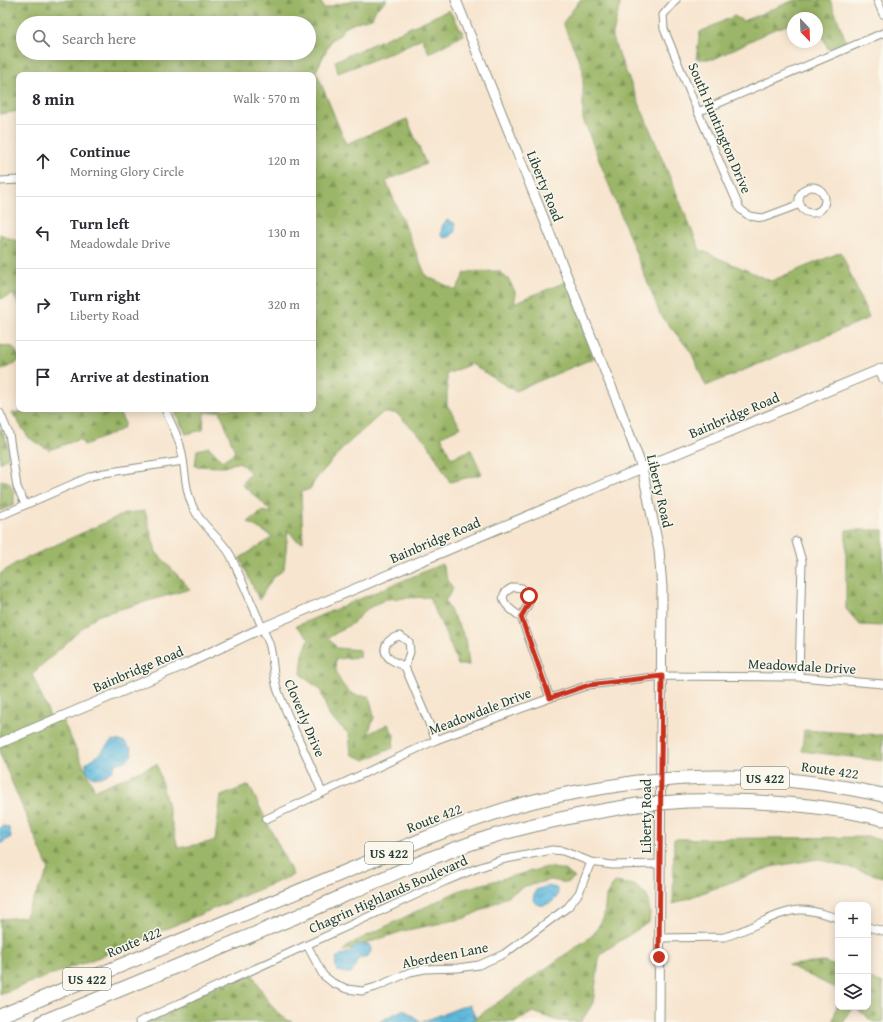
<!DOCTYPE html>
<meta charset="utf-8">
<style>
body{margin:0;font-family:"Gentium Book Plus",serif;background:#f2f2f3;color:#2b2b33}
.controls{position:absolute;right:12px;bottom:12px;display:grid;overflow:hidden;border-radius:8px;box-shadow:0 2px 10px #0003}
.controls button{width:36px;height:36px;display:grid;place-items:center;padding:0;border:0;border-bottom:1px solid #e1e1e2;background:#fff;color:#2b2b33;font:20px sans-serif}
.compass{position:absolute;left:787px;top:12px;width:36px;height:36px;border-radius:50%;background:#fff;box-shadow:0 2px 10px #0003;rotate:157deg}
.stop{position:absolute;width:12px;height:12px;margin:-9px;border:3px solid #c8321e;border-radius:50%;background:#fff}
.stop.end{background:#c8321e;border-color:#fff;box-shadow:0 1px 4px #0008}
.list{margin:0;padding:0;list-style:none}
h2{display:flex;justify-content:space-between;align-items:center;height:52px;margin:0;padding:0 16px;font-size:17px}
h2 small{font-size:13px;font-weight:400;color:#7c7c81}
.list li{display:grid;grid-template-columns:26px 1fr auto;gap:12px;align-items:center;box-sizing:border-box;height:72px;padding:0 16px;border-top:1px solid #e1e1e2}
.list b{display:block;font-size:15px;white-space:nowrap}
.list p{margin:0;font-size:13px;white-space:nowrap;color:#7c7c81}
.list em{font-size:13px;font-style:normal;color:#7c7c81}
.icon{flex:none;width:22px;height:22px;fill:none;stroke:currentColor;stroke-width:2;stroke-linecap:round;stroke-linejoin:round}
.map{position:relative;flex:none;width:883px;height:1022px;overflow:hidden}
.search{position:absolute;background:#fff;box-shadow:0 2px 10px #0003;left:16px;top:16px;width:300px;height:44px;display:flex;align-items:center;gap:10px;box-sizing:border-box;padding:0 14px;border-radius:22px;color:#7c7c81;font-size:15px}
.panel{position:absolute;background:#fff;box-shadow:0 2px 10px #0003;left:16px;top:72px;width:300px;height:340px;border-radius:8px}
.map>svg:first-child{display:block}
.forest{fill:url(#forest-firs);stroke:#5d7a4e;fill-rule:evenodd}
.water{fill:url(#water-waves);stroke:#407b89}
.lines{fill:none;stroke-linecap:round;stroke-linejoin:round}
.minor-casing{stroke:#8b9182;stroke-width:9}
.tertiary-casing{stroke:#8b9182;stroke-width:11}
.motorway-casing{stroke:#8b9182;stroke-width:15}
.minor{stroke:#fff;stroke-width:7}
.tertiary{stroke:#fff;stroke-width:9}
.motorway{stroke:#fff;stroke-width:13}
.motorway-bridge-casing{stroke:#8b9182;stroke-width:15;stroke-linecap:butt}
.motorway-bridge{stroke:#fff;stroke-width:13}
.route{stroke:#c8321e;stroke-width:5}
.labels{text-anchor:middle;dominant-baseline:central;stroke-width:3;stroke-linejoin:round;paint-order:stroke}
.shield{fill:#fbf7ec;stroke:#61756b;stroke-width:1}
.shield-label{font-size:13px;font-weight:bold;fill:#1f3d34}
.street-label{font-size:14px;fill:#1f3d34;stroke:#fbf7ec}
</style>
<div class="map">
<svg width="883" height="1022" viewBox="0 0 883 1022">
<defs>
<pattern id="forest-firs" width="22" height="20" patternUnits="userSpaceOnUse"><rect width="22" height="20" fill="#9bb668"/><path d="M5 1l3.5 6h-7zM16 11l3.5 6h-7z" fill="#7e9556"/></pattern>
<pattern id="water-waves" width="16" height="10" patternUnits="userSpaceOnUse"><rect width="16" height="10" fill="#61b9de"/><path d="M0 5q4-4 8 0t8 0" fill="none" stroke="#4f98b5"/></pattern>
</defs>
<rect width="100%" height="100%" fill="#fbf7ec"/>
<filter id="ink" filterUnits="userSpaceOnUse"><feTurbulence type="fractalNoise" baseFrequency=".025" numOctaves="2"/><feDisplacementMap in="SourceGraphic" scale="8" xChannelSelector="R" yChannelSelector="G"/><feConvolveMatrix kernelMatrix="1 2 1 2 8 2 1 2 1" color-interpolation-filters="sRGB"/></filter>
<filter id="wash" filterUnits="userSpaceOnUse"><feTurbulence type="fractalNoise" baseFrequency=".012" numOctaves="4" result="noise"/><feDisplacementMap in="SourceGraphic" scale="16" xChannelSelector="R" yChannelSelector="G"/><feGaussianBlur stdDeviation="0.9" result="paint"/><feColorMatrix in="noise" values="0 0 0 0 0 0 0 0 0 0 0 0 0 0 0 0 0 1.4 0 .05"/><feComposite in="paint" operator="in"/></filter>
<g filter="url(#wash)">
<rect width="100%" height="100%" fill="#f7e5cf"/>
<g class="forest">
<path d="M 0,0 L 320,0 L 324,9 L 337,4 L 351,2 L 354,0 L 387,0 L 376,9 L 372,18 L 360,21 L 343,28 L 340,35 L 332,39 L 316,71 L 346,144 L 407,119 L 426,164 L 386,181 L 426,276 L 456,290 L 465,273 C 476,270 486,272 499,271 L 509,280 L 516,294 L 514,303 L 568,281 L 599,356 L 515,391 L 471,364 L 447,374 L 447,405 L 461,427 L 441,436 L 451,458 L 471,450 L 482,474 L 450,482 L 427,442 L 396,413 L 382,413 L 344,447 L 316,479 L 310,489 L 301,492 L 303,542 L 296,540 L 288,530 L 284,569 L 272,579 L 259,600 L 240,558 L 273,537 L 248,522 L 262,511 L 272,513 L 260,500 L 242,485 L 250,472 L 239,462 L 224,467 L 195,466 L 197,450 L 209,447 L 222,461 L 235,452 L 220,411 L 204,413 L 203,430 L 186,434 L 175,413 L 186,409 L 313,409 L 313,75 L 19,75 L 19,111 L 0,114 L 0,82 L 1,81 L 0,80 ZM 23,23 L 309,23 L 309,53 L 23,53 Z"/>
<path d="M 580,0 L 621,0 L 612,38 L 700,250 L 771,281 L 841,252 L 869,318 L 706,386 L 691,352 L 660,314 L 583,119 L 583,69 L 563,23 Z"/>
<path d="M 795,0 L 830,0 L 846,41 L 828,49 L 817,23 L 817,18 L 815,18 L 814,16 L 807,18 L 793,18 L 793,23 L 770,31 L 714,59 L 696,59 L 700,32 L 734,16 L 743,21 Z"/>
<path d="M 449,10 L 464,35 L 429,53 L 422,38 L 391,53 L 338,73 L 335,61 Z"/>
<path d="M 0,234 L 19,242 L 19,306 L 13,294 L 0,299 Z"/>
<path d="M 0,345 L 13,347 L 19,356 L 19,361 L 0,371 Z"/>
<path d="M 37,409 L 117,409 L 125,423 L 123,428 L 112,434 L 84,445 L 80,439 L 49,450 L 29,438 L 12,413 Z"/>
<path d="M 0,428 L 7,442 L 8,457 L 0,463 Z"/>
<path d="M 1,480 L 9,482 L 14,492 L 14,505 L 0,511 Z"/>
<path d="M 145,511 L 156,552 L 190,589 L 96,616 L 32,674 L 52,721 L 61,717 L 95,790 L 157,764 L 178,848 L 215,841 L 221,796 L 249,785 L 293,875 L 102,956 L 0,994 L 0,919 L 24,917 L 49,870 L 0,754 L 0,574 L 16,563 L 126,513 Z"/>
<path d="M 846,530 L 883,530 L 883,626 L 860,625 L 846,609 Z"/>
<path d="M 442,564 L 447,578 L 453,589 L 445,601 L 466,639 L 469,665 L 458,665 L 451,646 L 429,597 L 386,599 L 367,609 L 353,623 L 328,638 L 337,648 L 360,650 L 360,657 L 336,659 C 333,672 342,688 353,694 C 357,696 364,696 369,696 L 374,717 L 368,734 L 388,724 L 394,735 L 393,748 L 365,760 L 351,754 L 349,734 L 329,716 L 320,689 L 306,679 L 301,674 L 303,655 L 309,638 L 296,626 Z"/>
<path d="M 804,730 L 883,735 L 883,761 L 802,751 Z"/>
<path d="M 870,837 L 883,841 L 883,877 L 818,859 L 771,867 L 673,904 L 674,839 Z"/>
<path d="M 547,867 L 565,870 L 575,878 L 567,883 L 551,880 L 525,886 L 488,907 L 465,918 L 403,931 L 343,951 L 350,944 L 460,890 Z"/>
<path d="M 615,882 L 634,885 L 647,895 L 650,913 L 649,922 L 600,954 L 593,1003 L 581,1022 L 558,1021 L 533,1012 L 515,1022 L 470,1022 L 593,935 L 604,917 L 606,896 Z"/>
<path d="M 824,962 L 838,967 L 838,993 L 835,988 L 788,965 Z"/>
<path d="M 251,971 C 259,987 274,1016 292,1022 L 139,1022 Z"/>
<path d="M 868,978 L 883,983 L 883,1022 L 873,1022 L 855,1007 L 868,1007 Z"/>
<path d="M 838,1002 L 838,1007 L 854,1007 L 848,1013 L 844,1022 L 833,1021 Z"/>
</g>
<g class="water">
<path d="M 448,220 L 451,221 L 455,224 C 456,233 453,237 444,238 L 441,235 C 442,229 441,224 448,220 Z"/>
<path d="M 113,740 L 125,742 L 131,748 L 132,755 C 127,761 124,763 117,763 C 110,773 107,777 94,778 C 89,774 85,771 86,763 L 99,755 L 108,744 Z"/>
<path d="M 4,826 L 9,828 L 11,837 L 0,844 L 0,827 Z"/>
<path d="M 547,886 L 556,888 C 567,904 522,916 536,890 Z"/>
<path d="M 361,944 L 370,945 L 371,951 L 368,956 L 357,960 L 355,967 L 351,973 L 346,973 L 337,971 L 335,966 L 337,957 L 349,952 L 354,947 Z"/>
<path d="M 470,1004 L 476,1019 L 470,1022 L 379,1022 L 404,1009 L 421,1022 Z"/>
</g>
</g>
<g filter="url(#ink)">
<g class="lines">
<g class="minor-casing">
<g id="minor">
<path d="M 676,0 L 663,15 L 664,29 L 698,112 L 740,209 L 749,216 L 763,218 L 800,204"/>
<path d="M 877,0 L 883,14"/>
<path d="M 698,112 L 883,33"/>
<path d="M 0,181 L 19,180"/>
<circle cx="812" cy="200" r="13"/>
<path d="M 879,370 L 883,379"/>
<path d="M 165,409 C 170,422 178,435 181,449 C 186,469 184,492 195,511 C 204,528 222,539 231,556 L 269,643 C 274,659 272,675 278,691 C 291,726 309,758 322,793"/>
<path d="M 0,413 L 9,434 L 17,487 L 25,504"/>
<path d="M 0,516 L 91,476 L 104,473 L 183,461"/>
<path d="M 796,541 L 802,561 L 799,677"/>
<path d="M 521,617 C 509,609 492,596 514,587 L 522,588 L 529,596 L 529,603 L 521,617 L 550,698"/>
<path d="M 405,667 C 400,664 394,662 390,659 C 379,648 388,638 400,636 L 409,642 L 410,652 L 405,667 L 436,740"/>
<path d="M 266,819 L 436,740 L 550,698 L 589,685 L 662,676 L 799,677 L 883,684"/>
<path d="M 868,927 L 883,931"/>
<path d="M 660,938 L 724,937 C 748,931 779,910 801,910 C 814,910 826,915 838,918"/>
<path d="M 307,945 L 323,975 L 333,983 L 347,989 L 362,991 L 376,987 L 410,972 L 425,969 L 458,968 L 479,965 L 504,954 L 568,907 L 579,893 L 591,862"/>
<path d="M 139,1022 L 446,881 L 475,869 L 501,860 L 552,850 L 563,851 L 591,862 L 612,865 L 660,864"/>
</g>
</g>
<g class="tertiary-casing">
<g id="tertiary">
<path d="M 456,0 L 619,406 L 642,468 L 659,550 L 662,588 L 659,1022"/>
<path d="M 0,743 L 186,664 L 262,628 L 642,468 L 883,368"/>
</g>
</g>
<g class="motorway-casing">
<g id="motorway">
<path d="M 685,778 C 751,774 818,781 883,795"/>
<path d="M 686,801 C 752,800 819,803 883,819"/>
<path d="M 0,1016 L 426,838 C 459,826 492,812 527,803 C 563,793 601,788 638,782"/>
<path d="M 42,1022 C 126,987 209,953 293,918 C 358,890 423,858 490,837 C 538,822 587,813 637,805"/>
</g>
</g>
<use href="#minor" class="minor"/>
<use href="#tertiary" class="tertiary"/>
<use href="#motorway" class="motorway"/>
<g class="motorway-bridge-casing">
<g id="motorway-bridge">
<path d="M 638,782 L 685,778"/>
<path d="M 637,805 L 686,801"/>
</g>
</g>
<use href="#motorway-bridge" class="motorway-bridge"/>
</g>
</g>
<g class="lines" filter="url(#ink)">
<path class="route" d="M 529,596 L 529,603 L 521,617 L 550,698 L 589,685 L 662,676 L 659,957"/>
</g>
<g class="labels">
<g class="shield">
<rect x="741" y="767" width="48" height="22" rx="3"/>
<rect x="365" y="842" width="48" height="22" rx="3"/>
<rect x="63" y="968" width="48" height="22" rx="3"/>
</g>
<g class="shield-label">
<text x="765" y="778">US 422</text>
<text x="389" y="853">US 422</text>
<text x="87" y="979">US 422</text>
</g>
<g class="street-label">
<text transform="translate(720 128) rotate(67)">South Huntington Drive</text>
<text transform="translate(545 186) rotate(68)">Liberty Road</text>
<text transform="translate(734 415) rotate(-23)">Bainbridge Road</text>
<text transform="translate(660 491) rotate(77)">Liberty Road</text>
<text transform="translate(435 540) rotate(-23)">Bainbridge Road</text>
<text transform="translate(802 666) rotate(3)">Meadowdale Drive</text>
<text transform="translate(138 669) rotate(-23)">Bainbridge Road</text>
<text transform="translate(480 711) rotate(-21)">Meadowdale Drive</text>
<text transform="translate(305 718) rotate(67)">Cloverly Drive</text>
<text transform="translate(830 770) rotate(8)">Route 422</text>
<text transform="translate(646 816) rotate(-90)">Liberty Road</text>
<text transform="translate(434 818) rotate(-21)">Route 422</text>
<text transform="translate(388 894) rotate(-24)">Chagrin Highlands Boulevard</text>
<text transform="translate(134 942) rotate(-23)">Route 422</text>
<text transform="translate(445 955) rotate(-11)">Aberdeen Lane</text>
</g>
</g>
</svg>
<div class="controls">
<button>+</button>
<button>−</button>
<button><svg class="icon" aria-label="layers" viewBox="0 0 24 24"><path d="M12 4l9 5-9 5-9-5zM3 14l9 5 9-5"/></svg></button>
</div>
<svg class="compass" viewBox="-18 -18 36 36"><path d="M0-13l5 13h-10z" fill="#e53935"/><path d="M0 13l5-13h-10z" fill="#7c7c81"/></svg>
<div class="stop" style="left:529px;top:596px"></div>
<div class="stop end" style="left:659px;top:957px"></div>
<div class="search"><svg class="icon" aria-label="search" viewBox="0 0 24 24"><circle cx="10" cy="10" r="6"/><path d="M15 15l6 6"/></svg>Search here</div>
<section class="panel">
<h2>8 min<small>Walk · 570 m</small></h2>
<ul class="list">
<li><svg class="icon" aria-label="ahead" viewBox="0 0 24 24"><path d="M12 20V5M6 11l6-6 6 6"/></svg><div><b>Continue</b><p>Morning Glory Circle</p></div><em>120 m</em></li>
<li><svg class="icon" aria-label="left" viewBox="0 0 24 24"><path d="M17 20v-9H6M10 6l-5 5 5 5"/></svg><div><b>Turn left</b><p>Meadowdale Drive</p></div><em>130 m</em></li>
<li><svg class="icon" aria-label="right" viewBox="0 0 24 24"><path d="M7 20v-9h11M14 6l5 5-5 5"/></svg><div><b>Turn right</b><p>Liberty Road</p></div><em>320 m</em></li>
<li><svg class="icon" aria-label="arrive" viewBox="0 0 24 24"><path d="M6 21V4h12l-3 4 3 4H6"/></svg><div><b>Arrive at destination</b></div></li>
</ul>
</section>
</div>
